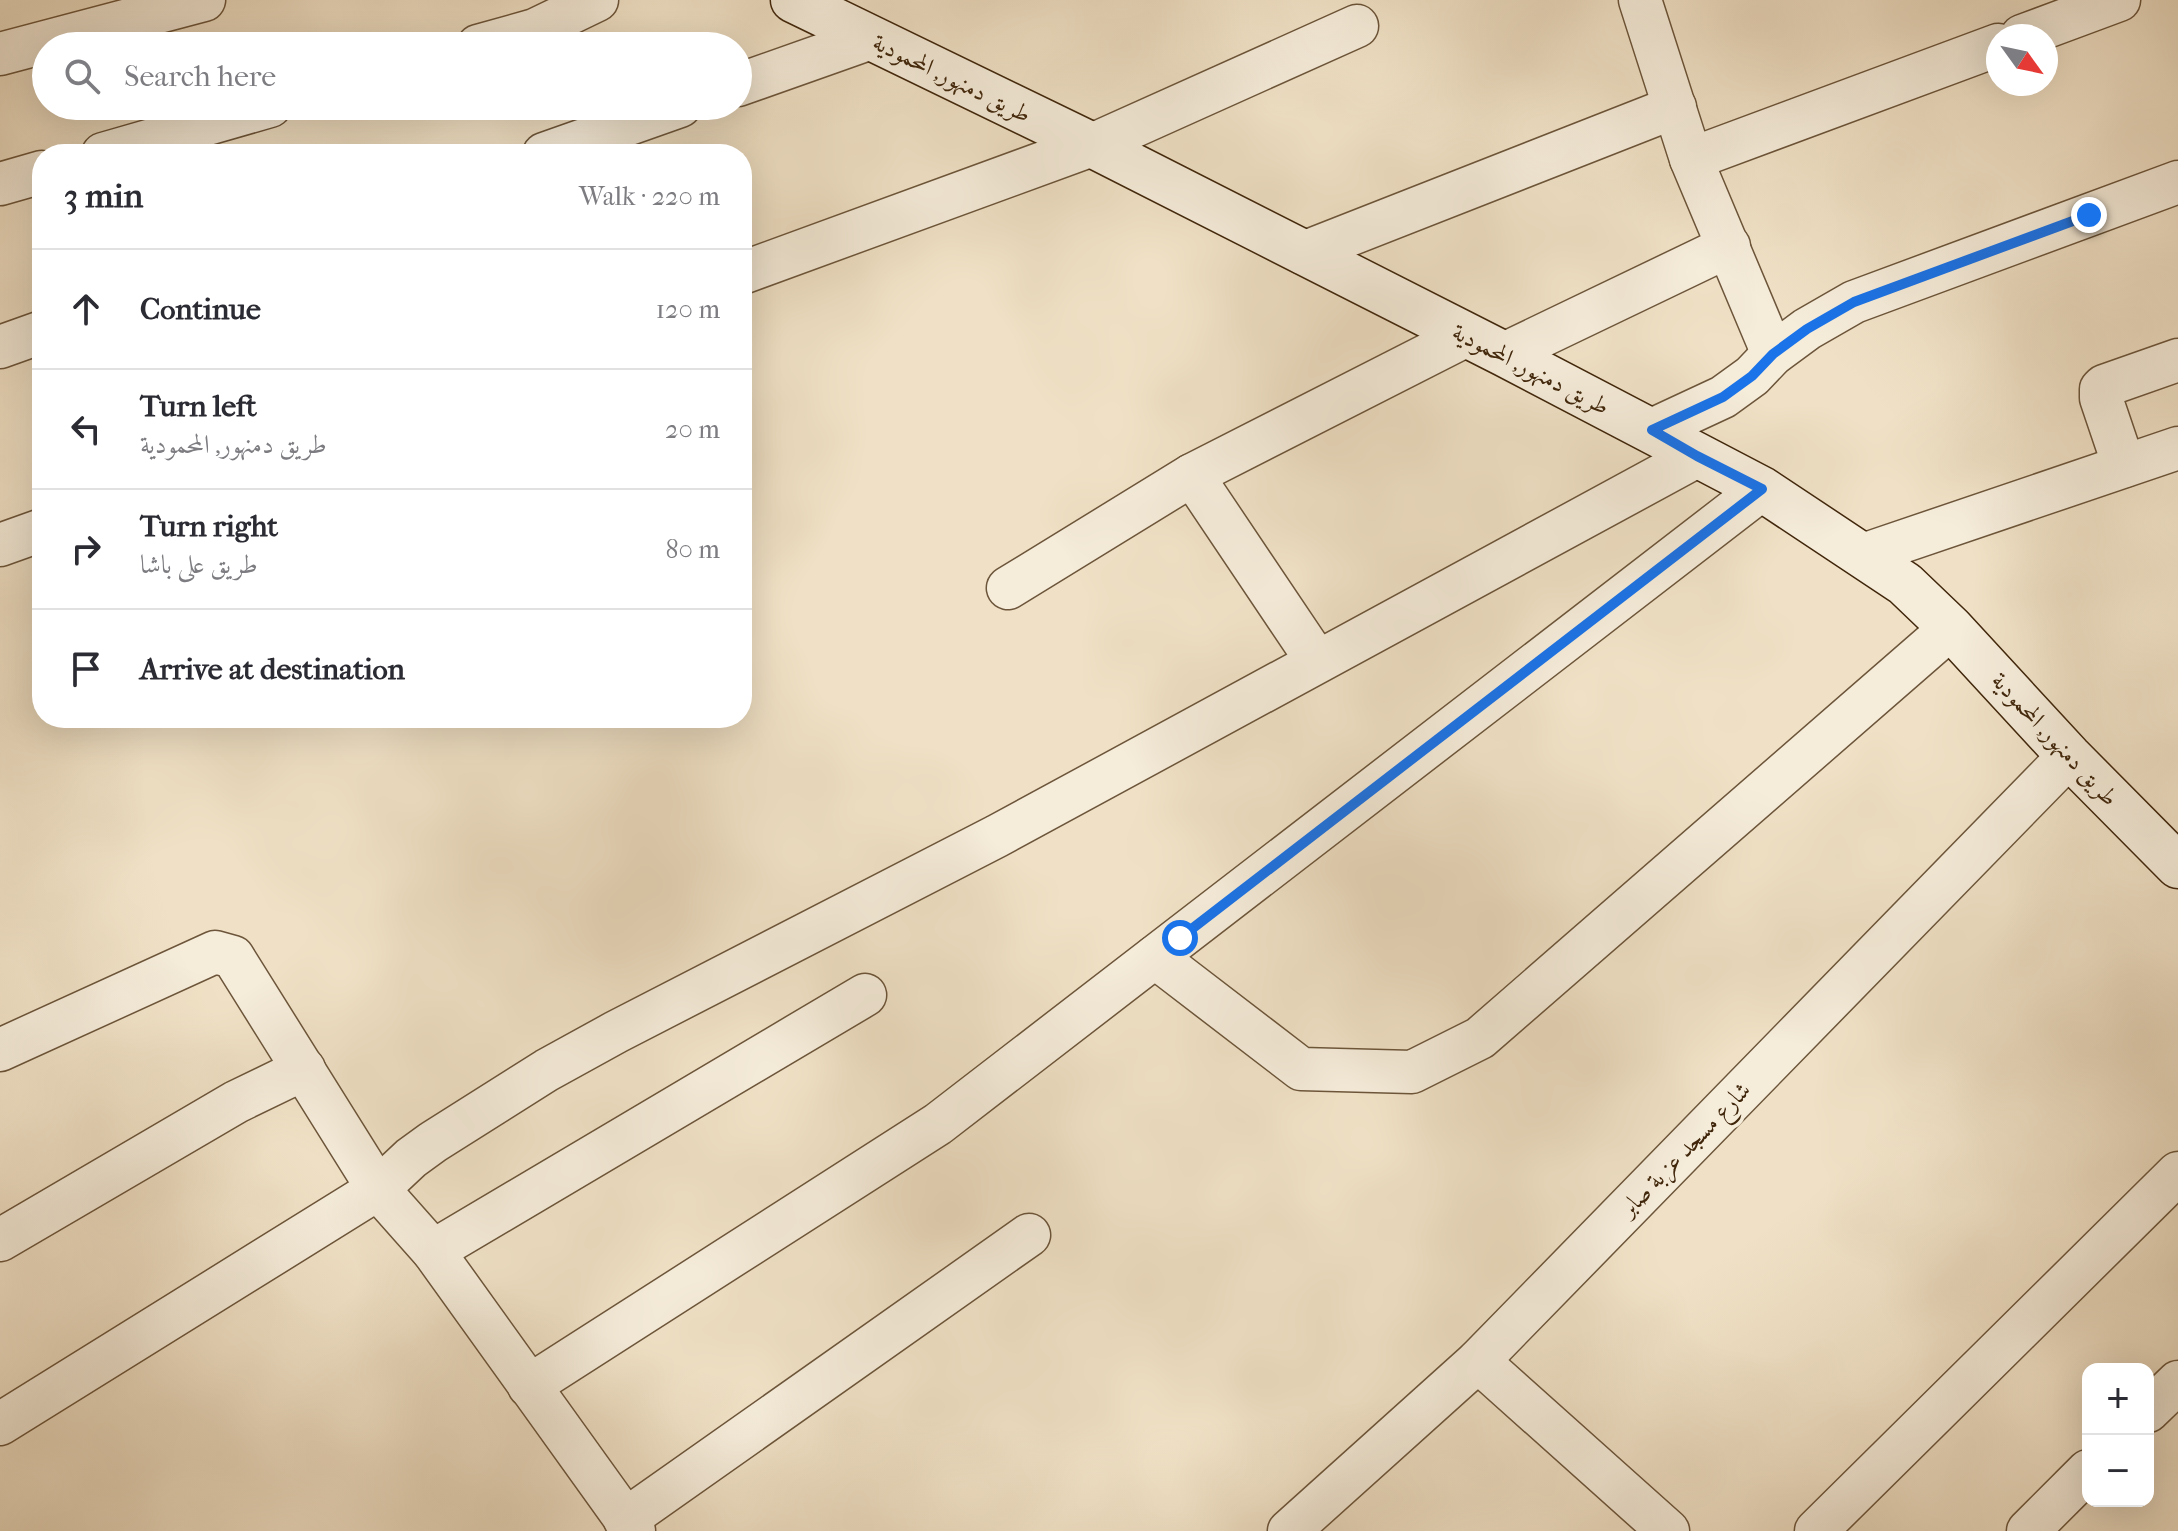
<!DOCTYPE html>
<meta charset="utf-8">
<style>
body{margin:0;font-family:"IM FELL French Canon",Amiri,serif;background:#f2f2f3;color:#2b2b33}
.controls{position:absolute;right:24px;bottom:24px;display:grid;overflow:hidden;border-radius:16px;box-shadow:0 8px 32px #0002}
.controls button{width:72px;height:72px;display:grid;place-items:center;padding:0;border:0;border-bottom:2px solid #e1e1e2;background:#fff;color:#2b2b33;font:40px sans-serif}
.compass{position:absolute;left:1986px;top:24px;width:72px;height:72px;border-radius:50%;background:#fff;box-shadow:0 8px 32px #0002;rotate:123deg}
.stop{position:absolute;width:24px;height:24px;margin:-18px;border:6px solid #1a73e8;border-radius:50%;background:#fff}
.stop.end{background:#1a73e8;border-color:#fff;box-shadow:0 2px 8px #0008}
.list{margin:0;padding:0;list-style:none}
h2{display:flex;justify-content:space-between;align-items:center;height:104px;margin:0;padding:0 32px;font-size:34px}
h2 small{font-size:26px;font-weight:400;color:#7c7c81}
.list li{display:grid;grid-template-columns:52px 1fr auto;gap:24px;align-items:center;box-sizing:border-box;height:120px;padding:0 32px;border-top:2px solid #e1e1e2}
.list b{display:block;font-size:30px;white-space:nowrap}
.list p{margin:0;font-size:26px;white-space:nowrap;color:#7c7c81}
.list em{font-size:26px;font-style:normal;color:#7c7c81}
.icon{flex:none;width:44px;height:44px;fill:none;stroke:currentColor;stroke-width:2;stroke-linecap:round;stroke-linejoin:round}
.map{position:relative;flex:none;width:2178px;height:1531px;overflow:hidden}
.search{position:absolute;background:#fff;box-shadow:0 8px 32px #0002;left:32px;top:32px;width:720px;height:88px;display:flex;align-items:center;gap:20px;box-sizing:border-box;padding:0 28px;border-radius:44px;color:#7c7c81;font-size:30px}
.panel{position:absolute;background:#fff;box-shadow:0 8px 32px #0002;left:32px;top:144px;width:720px;height:584px;border-radius:32px}
.map>svg:first-child{display:block}
.lines{fill:none;stroke-linecap:round;stroke-linejoin:round}
.minor-casing{stroke:#6c553a;stroke-width:45}
.secondary-casing{stroke:#40260b;stroke-width:47}
.minor{stroke:#f5ecda;stroke-width:42}
.secondary{stroke:#f5ecda;stroke-width:44}
.route{stroke:#1a73e8;stroke-width:10}
.labels{text-anchor:middle;dominant-baseline:central;stroke-width:7;stroke-linejoin:round;paint-order:stroke}
.street-label{font-size:24px;fill:#40260b;stroke:#f5ecda}
</style>
<div class="map">
<svg width="2178" height="1531" viewBox="0 0 2178 1531">
<rect width="100%" height="100%" fill="#f0e1c6"/>
<filter id="stains"><feTurbulence type="fractalNoise" baseFrequency=".0025" numOctaves="4"/><feColorMatrix values="0 0 0 0 .2 0 0 0 0 .09 0 0 0 0 .02 0 0 0 .5 -.17"/></filter>
<radialGradient id="worn" r=".72"><stop offset=".6" stop-color="#630" stop-opacity="0"/><stop offset="1" stop-color="#630" stop-opacity=".3"/></radialGradient>
<g class="lines">
<g class="minor-casing">
<g id="minor">
<path d="M 1640,0 L 1691,159 L 1773,354"/>
<path d="M 2022,36 L 2119,0"/>
<path d="M 478,46 L 535,30 L 597,0"/>
<path d="M 0,54 L 204,0"/>
<path d="M 738,85 L 871,38"/>
<path d="M 103,154 L 270,106"/>
<path d="M 544,154 L 680,106"/>
<path d="M 1691,159 L 1998,45"/>
<path d="M 0,184 L 42,172"/>
<path d="M 1303,253 L 1675,107"/>
<path d="M 742,273 L 1092,145 L 1357,26"/>
<path d="M 0,347 L 42,332"/>
<path d="M 1504,354 L 1729,246"/>
<path d="M 1652,430 L 1723,397 L 1752,376 L 1773,354 L 1807,329 L 1854,302 L 2178,182"/>
<path d="M 2124,466 L 2101,398 L 2101,389 L 2104,386 L 2178,360"/>
<path d="M 1192,475 L 1317,661"/>
<path d="M 0,545 L 42,530"/>
<path d="M 1863,555 L 2178,448"/>
<path d="M 1008,588 L 1192,475 L 1465,336"/>
<path d="M 1155,957 L 1301,1069 L 1412,1072 L 1480,1038 L 1951,628"/>
<path d="M 0,1050 L 215,952 L 233,957 L 378,1189 L 433,1251 L 634,1531"/>
<path d="M 0,1240 L 236,1102 L 304,1069"/>
<path d="M 433,1251 L 865,995"/>
<path d="M 1478,1361 L 1668,1531"/>
<path d="M 529,1386 L 938,1124 L 1762,489"/>
<path d="M 2148,1411 L 2178,1382"/>
<path d="M 0,1424 L 378,1189 L 411,1158 L 433,1142 L 547,1070 L 616,1032 L 997,836 L 1697,456"/>
<path d="M 625,1520 L 1029,1235"/>
<path d="M 1289,1531 L 1478,1361 L 2069,756"/>
<path d="M 1816,1531 L 2178,1173"/>
<path d="M 2028,1531 L 2088,1471"/>
</g>
</g>
<g class="secondary-casing">
<path id="secondary" d="M 793,0 L 1092,145 L 1504,354 L 1762,489 L 1905,584 L 1951,628 L 2069,756 L 2178,866"/>
</g>
<use href="#minor" class="minor"/>
<use href="#secondary" class="secondary"/>
</g>
<g class="lines">
<path class="route" d="M 1180,938 L 1762,489 L 1697,456 L 1652,430 L 1723,397 L 1752,376 L 1773,354 L 1807,329 L 1854,302 L 2089,215"/>
</g>
<g class="labels">
<g class="street-label">
<text transform="translate(952 78) rotate(26)">طريق دمنهور, المحمودية</text>
<text transform="translate(1531 369) rotate(27)">طريق دمنهور, المحمودية</text>
<text transform="translate(2055 739) rotate(47)">طريق دمنهور, المحمودية</text>
<text transform="translate(1685 1149) rotate(-46)">شارع مسجد عزبة صابر</text>
</g>
</g>
<rect width="100%" height="100%" filter="url(#stains)"/>
<rect width="100%" height="100%" fill="url(#worn)"/>
</svg>
<div class="controls">
<button>+</button>
<button>−</button>
</div>
<svg class="compass" viewBox="-18 -18 36 36"><path d="M0-13l5 13h-10z" fill="#e53935"/><path d="M0 13l5-13h-10z" fill="#7c7c81"/></svg>
<div class="stop" style="left:1180px;top:938px"></div>
<div class="stop end" style="left:2089px;top:215px"></div>
<div class="search"><svg class="icon" aria-label="search" viewBox="0 0 24 24"><circle cx="10" cy="10" r="6"/><path d="M15 15l6 6"/></svg>Search here</div>
<section class="panel">
<h2>3 min<small>Walk · 220 m</small></h2>
<ul class="list">
<li><svg class="icon" aria-label="ahead" viewBox="0 0 24 24"><path d="M12 20V5M6 11l6-6 6 6"/></svg><div><b>Continue</b></div><em>120 m</em></li>
<li><svg class="icon" aria-label="left" viewBox="0 0 24 24"><path d="M17 20v-9H6M10 6l-5 5 5 5"/></svg><div><b>Turn left</b><p>طريق دمنهور, المحمودية</p></div><em>20 m</em></li>
<li><svg class="icon" aria-label="right" viewBox="0 0 24 24"><path d="M7 20v-9h11M14 6l5 5-5 5"/></svg><div><b>Turn right</b><p>طريق على باشا</p></div><em>80 m</em></li>
<li><svg class="icon" aria-label="arrive" viewBox="0 0 24 24"><path d="M6 21V4h12l-3 4 3 4H6"/></svg><div><b>Arrive at destination</b></div></li>
</ul>
</section>
</div>
